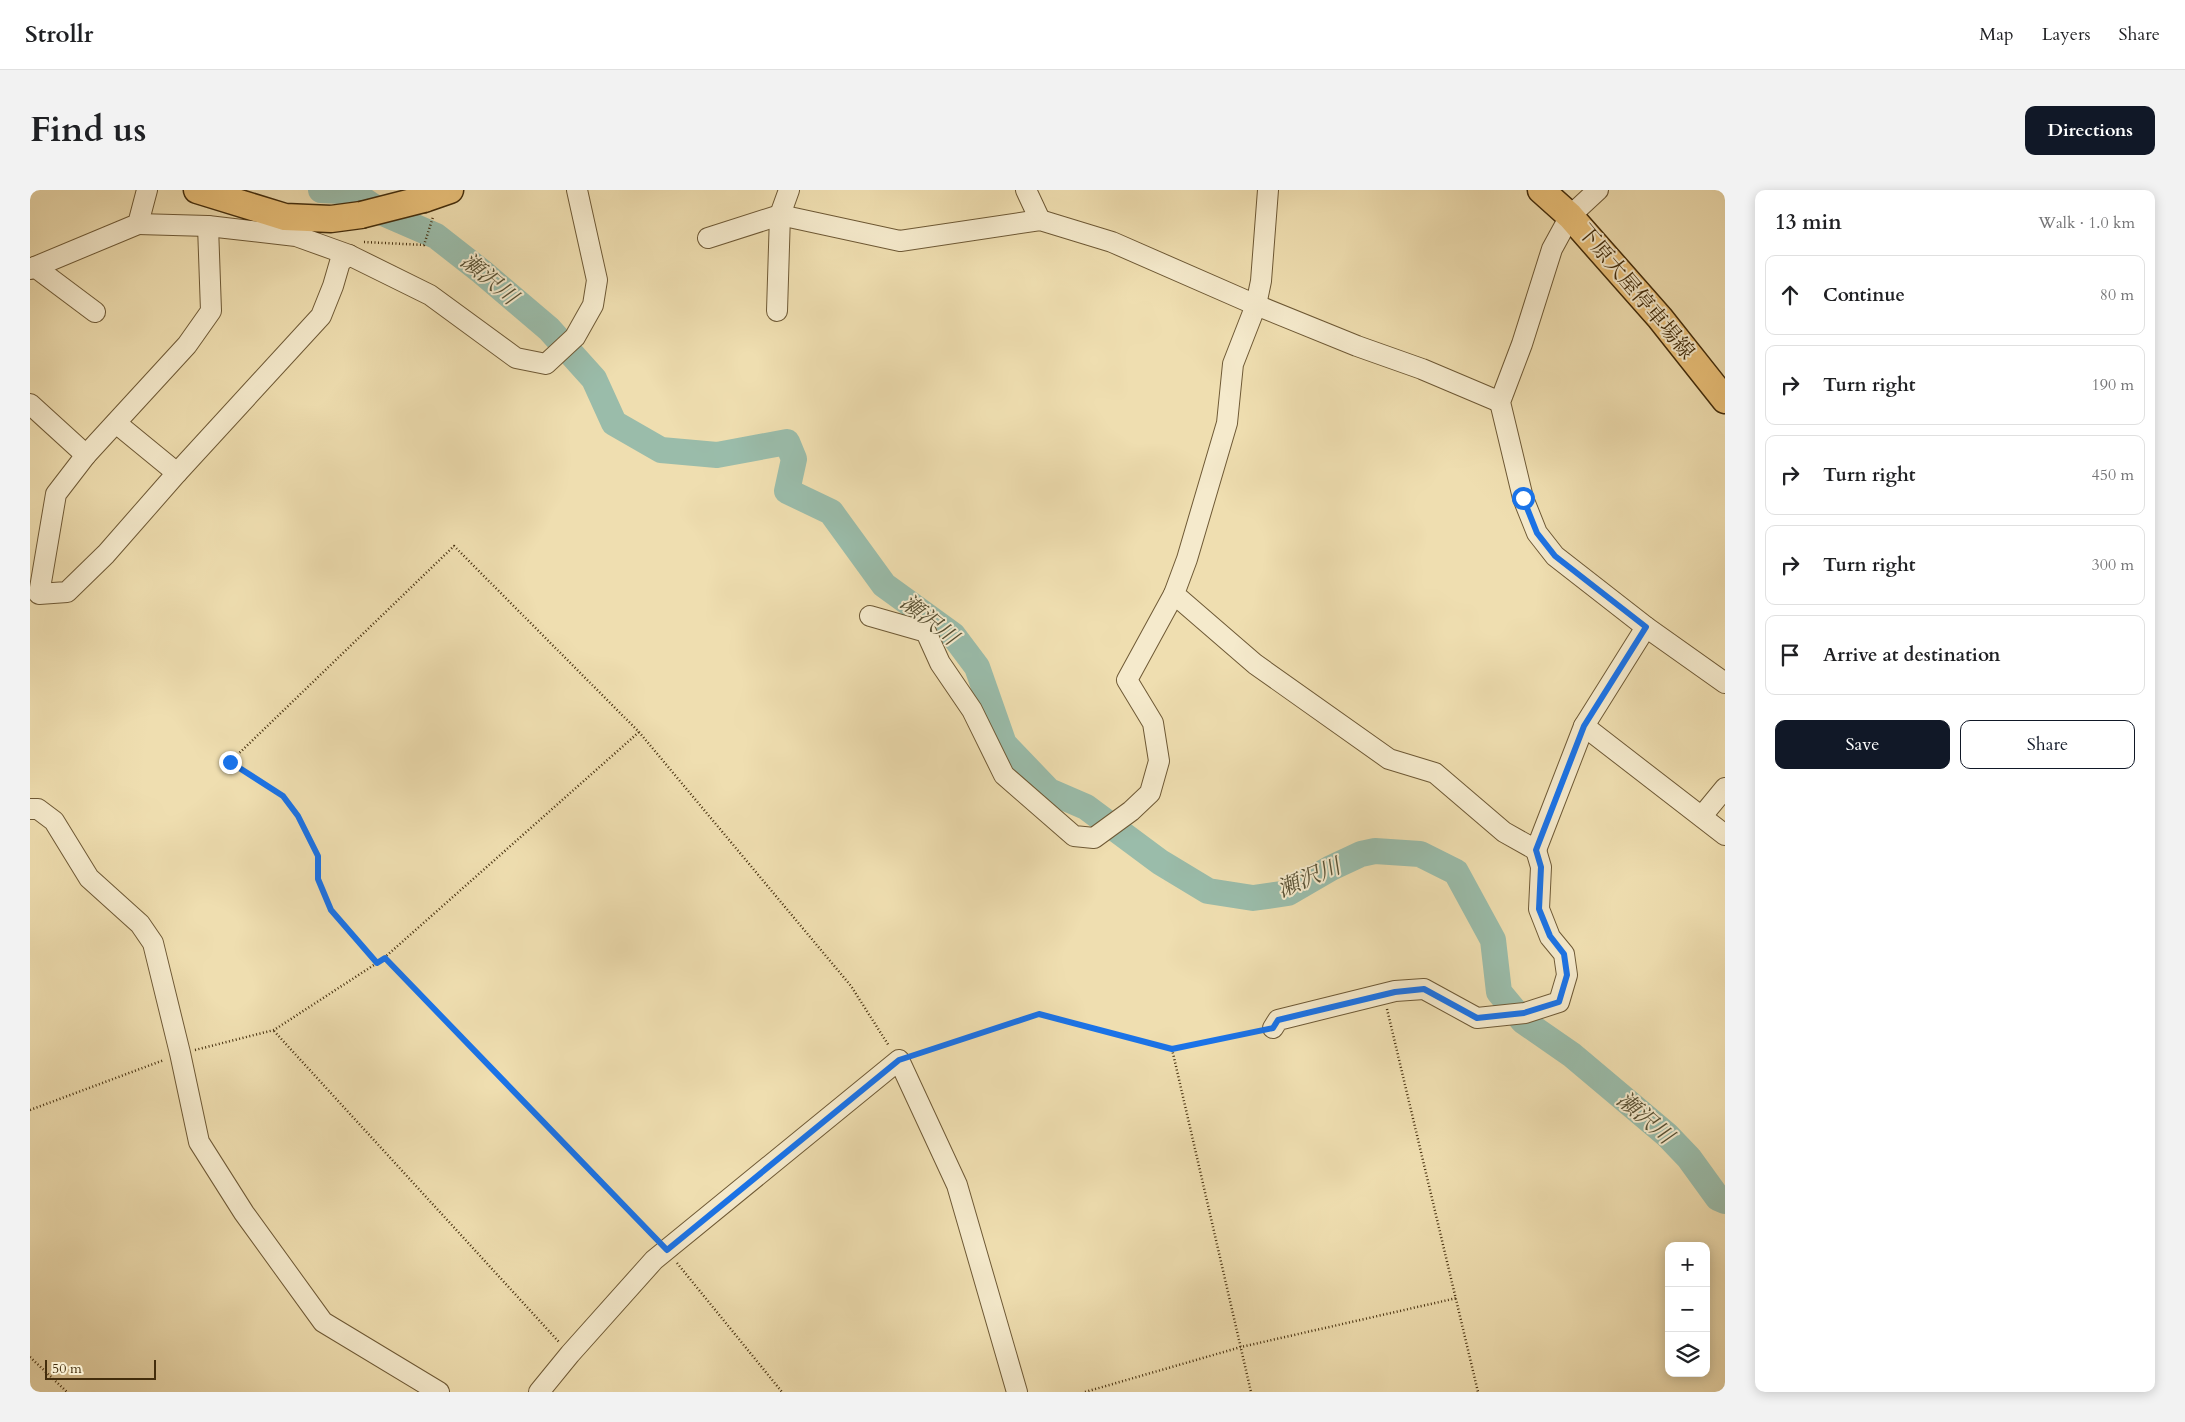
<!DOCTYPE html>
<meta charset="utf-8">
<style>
body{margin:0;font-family:Cardo,"Noto Serif JP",serif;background:#f2f2f2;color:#202124}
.controls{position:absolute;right:15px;bottom:15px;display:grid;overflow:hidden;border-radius:10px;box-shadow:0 2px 12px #0003}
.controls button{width:45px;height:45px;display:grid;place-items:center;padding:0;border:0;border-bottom:1px solid #e0e0e0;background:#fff;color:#202124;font:25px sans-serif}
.scale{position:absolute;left:15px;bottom:12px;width:111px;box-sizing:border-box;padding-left:5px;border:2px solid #432d0c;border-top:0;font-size:14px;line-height:18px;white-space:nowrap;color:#432d0c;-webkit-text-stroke:4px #f5eacc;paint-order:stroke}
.stop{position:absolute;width:15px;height:15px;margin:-11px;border:4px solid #1a73e8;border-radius:50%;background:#fff}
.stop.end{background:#1a73e8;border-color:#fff;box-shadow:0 1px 5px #0008}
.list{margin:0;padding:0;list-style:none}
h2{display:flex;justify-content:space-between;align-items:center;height:65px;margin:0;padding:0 20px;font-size:21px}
h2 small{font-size:16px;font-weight:400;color:#757577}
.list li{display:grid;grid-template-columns:32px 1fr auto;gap:15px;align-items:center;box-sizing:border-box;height:80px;margin:0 10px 10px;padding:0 10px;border:1px solid #e0e0e0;border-radius:10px}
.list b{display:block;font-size:19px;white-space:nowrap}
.list em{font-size:16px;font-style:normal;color:#757577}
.actions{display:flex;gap:10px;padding:15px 20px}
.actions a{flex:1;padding:11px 0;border:1px solid #111827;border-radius:10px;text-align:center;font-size:18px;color:#111827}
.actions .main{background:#111827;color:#fff}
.icon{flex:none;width:28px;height:28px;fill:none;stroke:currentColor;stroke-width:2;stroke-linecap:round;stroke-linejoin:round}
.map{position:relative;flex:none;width:1695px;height:1202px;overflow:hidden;border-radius:10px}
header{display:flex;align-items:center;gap:30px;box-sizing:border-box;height:70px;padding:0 25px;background:#fff;border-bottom:1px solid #e0e0e0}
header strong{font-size:24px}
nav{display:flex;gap:28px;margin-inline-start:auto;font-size:18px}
.intro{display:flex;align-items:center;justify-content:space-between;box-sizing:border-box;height:120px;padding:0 30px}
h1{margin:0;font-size:35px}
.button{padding:12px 22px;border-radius:10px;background:#111827;color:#fff;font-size:18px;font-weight:700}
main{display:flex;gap:30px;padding:0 30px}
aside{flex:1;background:#fff;border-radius:10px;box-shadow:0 2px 12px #0003}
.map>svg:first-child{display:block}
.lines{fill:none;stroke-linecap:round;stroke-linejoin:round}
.river{stroke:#9abcaa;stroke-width:26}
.minor-casing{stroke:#6e5935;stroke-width:22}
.major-casing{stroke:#432d0c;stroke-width:29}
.path{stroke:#432d0c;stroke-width:2.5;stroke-dasharray:1 2.5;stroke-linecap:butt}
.minor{stroke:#f5eacc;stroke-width:20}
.major{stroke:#e8bf78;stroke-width:26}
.major-bridge-casing{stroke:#432d0c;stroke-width:29;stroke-linecap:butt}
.major-bridge{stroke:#e8bf78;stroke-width:26}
.route{stroke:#1a73e8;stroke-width:6}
.labels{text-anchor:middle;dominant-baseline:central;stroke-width:4;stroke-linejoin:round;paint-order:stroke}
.street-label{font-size:21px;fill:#432d0c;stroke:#f5eacc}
.water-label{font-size:22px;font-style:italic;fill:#595134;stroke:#f5eacc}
</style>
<header>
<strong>Strollr</strong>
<nav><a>Map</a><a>Layers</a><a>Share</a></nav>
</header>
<div class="intro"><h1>Find us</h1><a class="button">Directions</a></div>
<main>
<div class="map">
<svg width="1695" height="1202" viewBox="0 0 1695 1202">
<rect width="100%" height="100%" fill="#efdeb0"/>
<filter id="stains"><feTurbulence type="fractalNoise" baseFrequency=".004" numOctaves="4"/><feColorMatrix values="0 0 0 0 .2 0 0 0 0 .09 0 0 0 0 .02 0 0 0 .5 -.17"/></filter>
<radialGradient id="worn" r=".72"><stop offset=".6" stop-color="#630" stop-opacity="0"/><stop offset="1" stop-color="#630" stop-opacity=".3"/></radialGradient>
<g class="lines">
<path class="river" d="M 291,0 L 310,1 L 329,7 L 353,23 L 406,46 L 452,82 L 519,139 L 564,189 L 584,233 L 631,260 L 687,265 L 757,252 L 764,269 L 757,301 L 801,322 L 854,395 L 923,445 L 947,477 L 974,554 L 1019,601 L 1056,617 L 1130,672 L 1178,701 L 1223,708 L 1258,703 L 1301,678 L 1331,664 L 1345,661 L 1390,664 L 1426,682 L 1463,750 L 1469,802 L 1493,831 L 1542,865 L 1637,945 L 1659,968 L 1688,1008 L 1695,1011"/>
<g class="minor-casing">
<g id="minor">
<path d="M 996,0 L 1010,30"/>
<path d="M 1238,0 L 1231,91 L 1226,115 L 1203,174 L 1197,233 L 1157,369 L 1144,404 L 1225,474 L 1359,569 L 1405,583 L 1474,642 L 1506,660 L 1554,536 L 1616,437"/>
<path d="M 1568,0 L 1540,26 L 1522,59 L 1492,154 L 1470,212 L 1493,308 L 1507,343 L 1525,366 L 1616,437 L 1695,493"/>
<path d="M 108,34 L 178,36 L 266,46 L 319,65 L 400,105 L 486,168 L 516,174 L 545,147 L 563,115 L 567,90 L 547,0"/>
<path d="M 178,36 L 181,121 L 157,155 L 56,265 L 26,304 L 9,404 L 37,402 L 76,364 L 147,283 L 291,126 L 303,96 L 310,72 L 319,65"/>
<path d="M 678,48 L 750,25 L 870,51 L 1010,30 L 1082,52 L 1226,115 L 1327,156 L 1392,179 L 1470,212"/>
<path d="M 5,77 L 65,122"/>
<path d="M 0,79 L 108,34 L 117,0"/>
<path d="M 747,121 L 750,25 L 759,0"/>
<path d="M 0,214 L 56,265"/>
<path d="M 86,233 L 147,283"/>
<path d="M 840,426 L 896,442 L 910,473 L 942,520 L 974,585 L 1044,646 L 1064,648 L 1101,621 L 1120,603 L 1129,571 L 1123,533 L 1097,490 L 1144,404"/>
<path d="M 1554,536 L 1695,645"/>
<path d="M 0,619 L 8,619 L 24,631 L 59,688 L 110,734 L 123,753 L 150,863 L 169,952 L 214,1023 L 293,1132 L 409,1202"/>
<path d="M 1672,626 L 1695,598"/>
<path d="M 1243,838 L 1248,830 L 1365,801 L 1394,799 L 1447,828 L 1495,823 L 1529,812 L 1537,785 L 1534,764 L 1520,747 L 1509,719 L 1511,677 L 1506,660"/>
<path d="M 509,1202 L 540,1164 L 624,1070 L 869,870 L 927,995 L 987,1202"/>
</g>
</g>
<g class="major-casing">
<g id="major">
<path d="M 167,0 L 255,27 L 301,29 L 331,25"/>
<path d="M 1511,0 L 1540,26 L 1630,128 L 1695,210"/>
<path d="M 394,9 L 420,0"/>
</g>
</g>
<g class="path">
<path d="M 334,52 L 394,55 L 403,27"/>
<path d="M 354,768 L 609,542"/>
<path d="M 1357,819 L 1448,1202"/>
<path d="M 244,841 L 529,1152"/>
<path d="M 1142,859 L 1221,1202"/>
<path d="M 165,860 L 244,840 L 347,773"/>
<path d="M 886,865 L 1009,824 L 1142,859 L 1228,841"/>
<path d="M 0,920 L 134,870"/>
<path d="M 625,1049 L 355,768 L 347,773 L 301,720 L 288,689 L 288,666 L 268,626 L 253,606 L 200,572 L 424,356 L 609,542 L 821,796 L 859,856"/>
<path d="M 647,1073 L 752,1202"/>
<path d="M 0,1167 L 37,1202"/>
<path d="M 1055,1202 L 1211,1157 L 1427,1108"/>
</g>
<use href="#minor" class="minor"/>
<use href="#major" class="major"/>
<g class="major-bridge-casing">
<path id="major-bridge" d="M 331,25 L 394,9"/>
</g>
<use href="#major-bridge" class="major-bridge"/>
</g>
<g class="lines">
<path class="route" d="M 200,572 L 253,606 L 268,626 L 288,666 L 288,689 L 301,720 L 347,773 L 355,768 L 637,1060 L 869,870 L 1009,824 L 1142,859 L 1243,838 L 1248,830 L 1365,802 L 1394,799 L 1447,828 L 1494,823 L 1529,812 L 1537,785 L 1534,764 L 1520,746 L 1509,719 L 1511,677 L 1506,660 L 1554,536 L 1616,437 L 1525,366 L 1507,343 L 1493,308"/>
</g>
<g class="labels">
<g class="street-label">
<text transform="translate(1606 102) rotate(50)">下原大屋停車場線</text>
</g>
<g class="water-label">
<text transform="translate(459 89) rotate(40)">瀬沢川</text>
<text transform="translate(899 430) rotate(39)">瀬沢川</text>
<text transform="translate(1279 688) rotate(-23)">瀬沢川</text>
<text transform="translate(1615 928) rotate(41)">瀬沢川</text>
</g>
</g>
<rect width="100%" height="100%" filter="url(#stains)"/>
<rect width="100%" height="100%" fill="url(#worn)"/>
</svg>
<div class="controls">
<button>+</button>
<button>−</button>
<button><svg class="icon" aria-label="layers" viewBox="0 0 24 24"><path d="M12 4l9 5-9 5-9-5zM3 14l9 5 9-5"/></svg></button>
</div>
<div class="scale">50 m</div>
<div class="stop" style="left:1493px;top:308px"></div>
<div class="stop end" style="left:200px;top:572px"></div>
</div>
<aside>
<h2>13 min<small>Walk · 1.0 km</small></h2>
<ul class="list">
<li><svg class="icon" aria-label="ahead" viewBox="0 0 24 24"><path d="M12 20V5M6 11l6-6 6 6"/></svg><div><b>Continue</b></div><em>80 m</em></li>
<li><svg class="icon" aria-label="right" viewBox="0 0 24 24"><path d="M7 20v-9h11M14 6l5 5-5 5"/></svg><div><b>Turn right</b></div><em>190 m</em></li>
<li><svg class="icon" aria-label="right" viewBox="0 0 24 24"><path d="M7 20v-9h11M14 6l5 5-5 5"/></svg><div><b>Turn right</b></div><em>450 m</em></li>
<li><svg class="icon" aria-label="right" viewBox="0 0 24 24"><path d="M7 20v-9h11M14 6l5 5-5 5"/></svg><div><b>Turn right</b></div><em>300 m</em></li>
<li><svg class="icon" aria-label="arrive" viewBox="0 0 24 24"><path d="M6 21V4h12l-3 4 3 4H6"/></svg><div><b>Arrive at destination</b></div></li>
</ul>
<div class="actions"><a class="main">Save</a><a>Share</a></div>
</aside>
</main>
